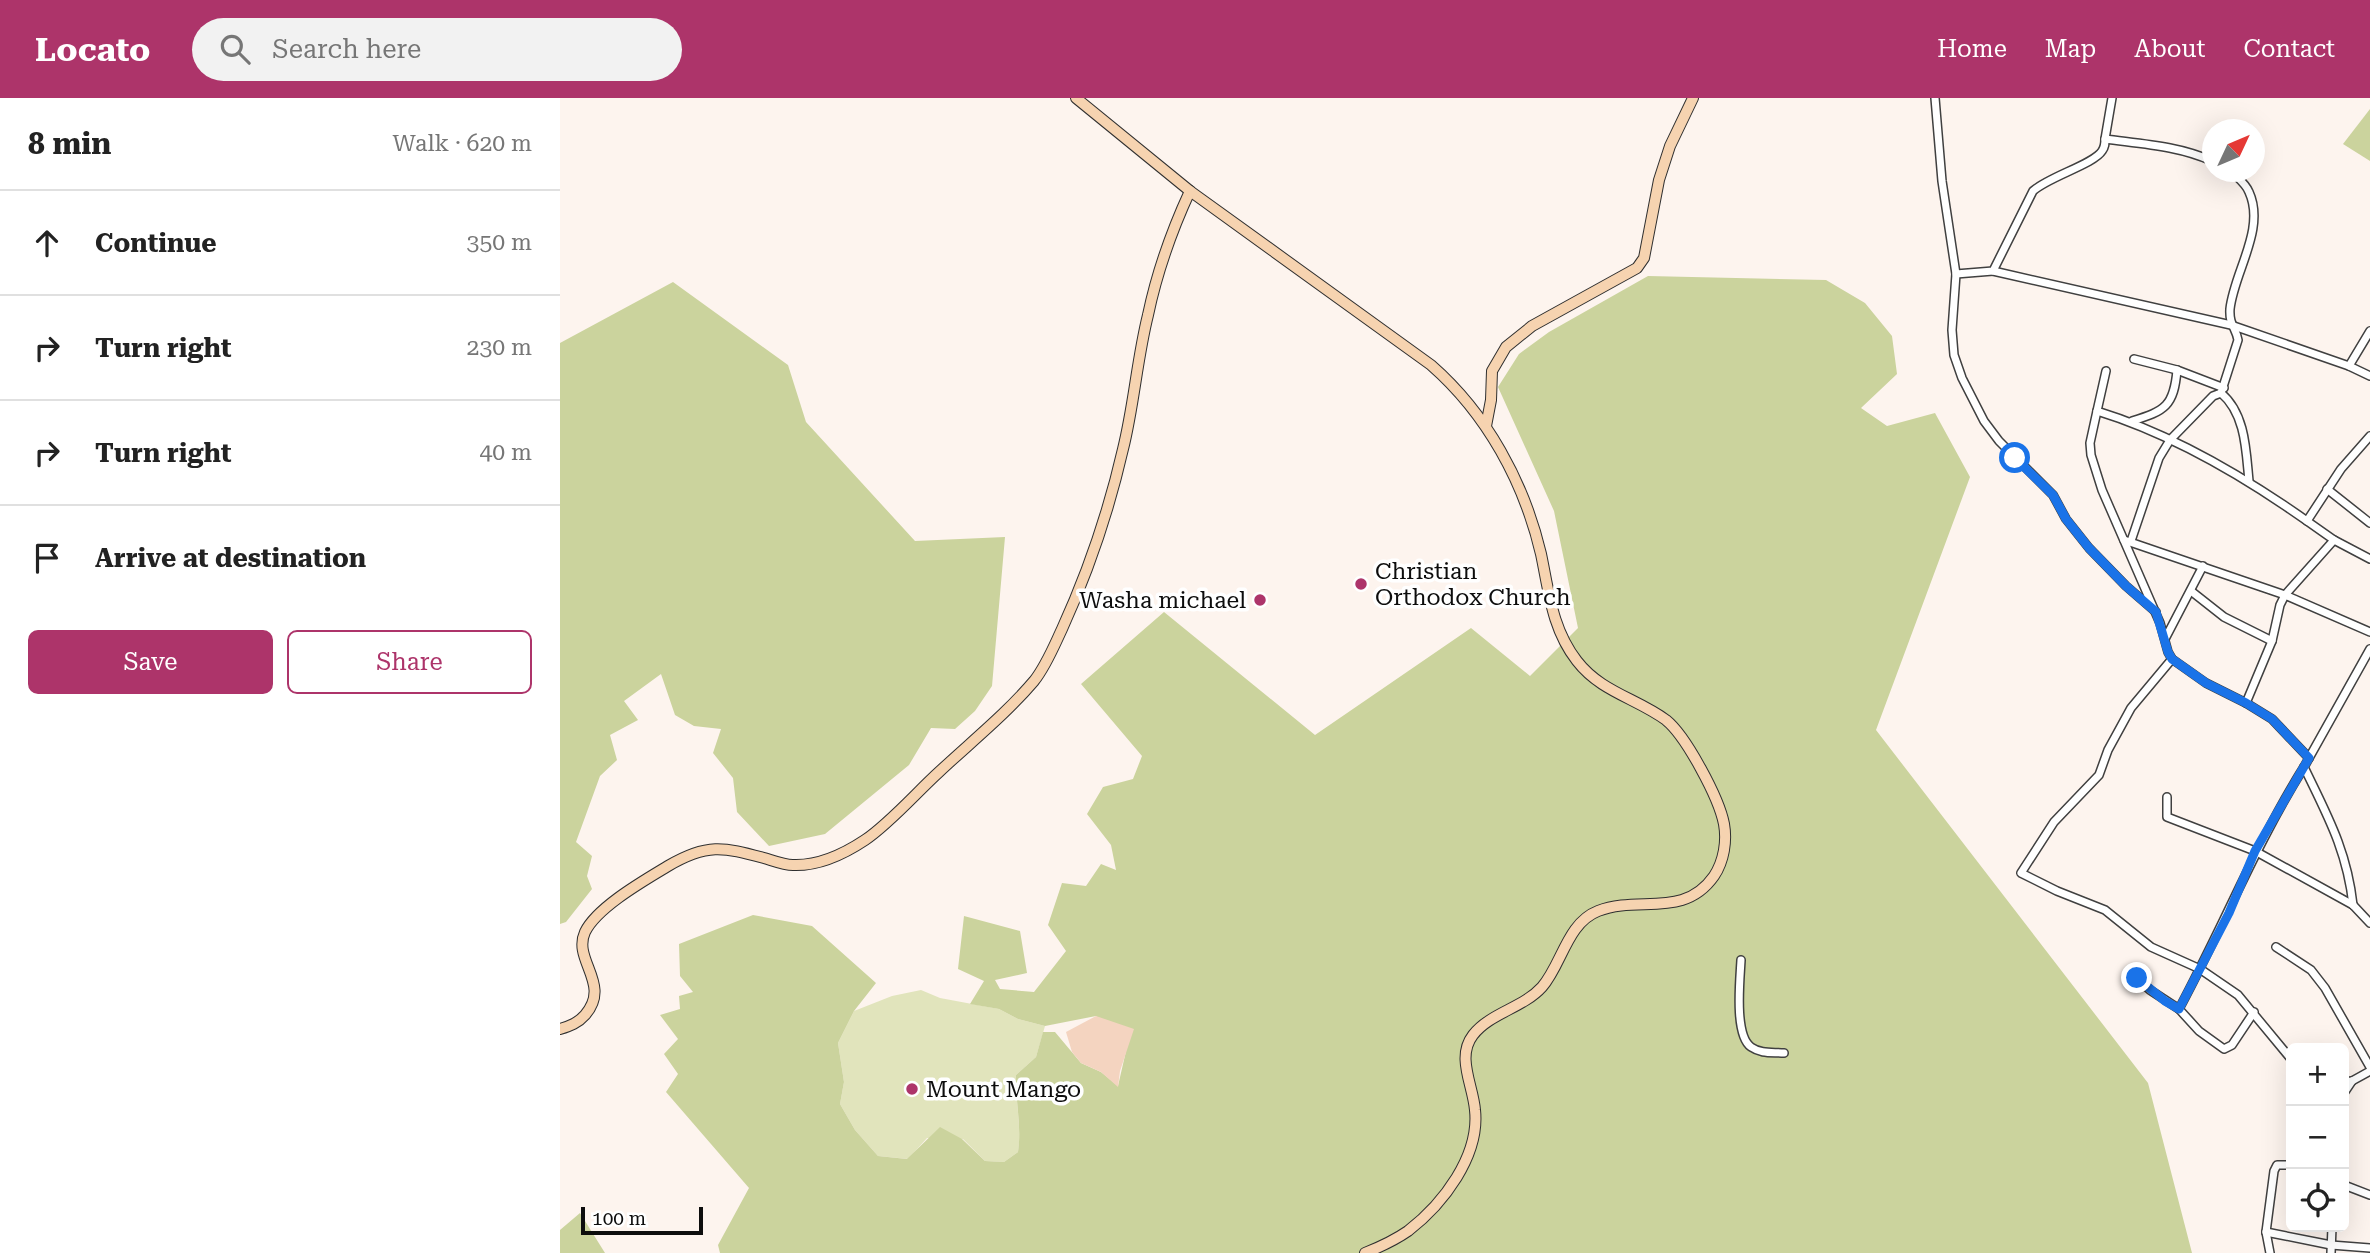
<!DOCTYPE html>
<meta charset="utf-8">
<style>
body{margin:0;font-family:"Roboto Serif",serif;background:#f2f2f2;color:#222}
.controls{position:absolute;right:21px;bottom:21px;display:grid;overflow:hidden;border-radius:10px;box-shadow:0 7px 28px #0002}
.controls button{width:63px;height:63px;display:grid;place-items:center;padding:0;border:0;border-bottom:2px solid #e0e0e0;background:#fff;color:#222;font:35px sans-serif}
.compass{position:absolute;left:1642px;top:21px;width:63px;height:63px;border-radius:50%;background:#fff;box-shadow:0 7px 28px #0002;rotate:46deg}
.scale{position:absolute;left:21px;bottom:18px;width:122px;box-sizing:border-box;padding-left:7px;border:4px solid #0d0d0d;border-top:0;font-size:19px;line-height:24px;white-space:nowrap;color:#0d0d0d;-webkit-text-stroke:5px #fff;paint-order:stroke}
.stop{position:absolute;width:21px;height:21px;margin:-16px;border:5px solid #1a73e8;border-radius:50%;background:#fff}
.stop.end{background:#1a73e8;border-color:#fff;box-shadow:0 2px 7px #0008}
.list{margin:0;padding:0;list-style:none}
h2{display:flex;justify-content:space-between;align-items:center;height:91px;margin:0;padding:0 28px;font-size:30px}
h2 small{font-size:23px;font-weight:400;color:#767676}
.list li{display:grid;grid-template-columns:46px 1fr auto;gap:21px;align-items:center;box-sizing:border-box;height:105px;padding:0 28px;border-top:2px solid #e0e0e0}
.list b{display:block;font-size:26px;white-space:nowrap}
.list em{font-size:23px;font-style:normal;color:#767676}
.actions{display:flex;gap:14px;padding:21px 28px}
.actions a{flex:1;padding:16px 0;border:2px solid #ad346a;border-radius:10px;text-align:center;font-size:24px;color:#ad346a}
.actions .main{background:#ad346a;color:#fff}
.icon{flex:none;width:38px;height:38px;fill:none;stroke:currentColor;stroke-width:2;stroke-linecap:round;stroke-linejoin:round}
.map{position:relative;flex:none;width:1810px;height:1155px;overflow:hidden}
header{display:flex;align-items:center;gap:42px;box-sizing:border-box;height:98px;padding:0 35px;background:#ad346a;color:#fff}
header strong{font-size:33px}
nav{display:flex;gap:38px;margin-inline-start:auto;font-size:24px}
.search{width:490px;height:63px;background:#f2f2f2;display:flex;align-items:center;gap:18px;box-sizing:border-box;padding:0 24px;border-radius:38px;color:#767676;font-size:26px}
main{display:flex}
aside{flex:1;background:#fff}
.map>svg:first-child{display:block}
.green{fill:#e1e4bc}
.forest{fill:#cbd39d}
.sand{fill:#f4d4c0}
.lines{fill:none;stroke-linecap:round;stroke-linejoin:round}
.street-casing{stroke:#404040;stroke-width:10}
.secondary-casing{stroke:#2f2f2f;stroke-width:12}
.street{stroke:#fff;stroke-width:7}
.secondary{stroke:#f6d3b0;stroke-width:10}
.route{stroke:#1a73e8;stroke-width:9}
.poi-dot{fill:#ad346a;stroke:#fff;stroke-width:2.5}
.labels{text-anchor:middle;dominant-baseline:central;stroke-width:7;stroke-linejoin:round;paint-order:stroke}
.poi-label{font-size:23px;fill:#0d0d0d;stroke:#fff;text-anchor:start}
</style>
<header>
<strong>Locato</strong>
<div class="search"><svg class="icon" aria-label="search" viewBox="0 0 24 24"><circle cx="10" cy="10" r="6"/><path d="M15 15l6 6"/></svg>Search here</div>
<nav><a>Home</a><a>Map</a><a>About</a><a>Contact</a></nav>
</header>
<main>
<aside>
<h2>8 min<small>Walk · 620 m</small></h2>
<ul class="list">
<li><svg class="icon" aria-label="ahead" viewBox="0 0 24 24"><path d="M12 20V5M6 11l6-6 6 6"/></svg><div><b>Continue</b></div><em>350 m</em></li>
<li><svg class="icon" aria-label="right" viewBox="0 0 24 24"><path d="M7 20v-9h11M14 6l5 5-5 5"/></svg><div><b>Turn right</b></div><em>230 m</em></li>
<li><svg class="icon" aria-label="right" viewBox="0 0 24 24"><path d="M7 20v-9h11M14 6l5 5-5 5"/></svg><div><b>Turn right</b></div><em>40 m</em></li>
<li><svg class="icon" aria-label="arrive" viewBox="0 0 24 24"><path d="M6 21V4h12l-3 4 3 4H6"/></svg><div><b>Arrive at destination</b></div></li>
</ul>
<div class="actions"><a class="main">Save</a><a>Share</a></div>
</aside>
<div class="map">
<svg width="1810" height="1155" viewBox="0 0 1810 1155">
<rect width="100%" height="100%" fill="#fdf4ee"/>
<path class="green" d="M 361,892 L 380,900 L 439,911 L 458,921 L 485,928 L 476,959 L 456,977 C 455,1003 462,1028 458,1054 L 444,1064 L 425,1063 L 403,1041 L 367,1040 L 348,1061 L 318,1058 L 295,1032 L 280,1006 L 284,984 L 278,945 L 294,913 L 332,898 Z"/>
<g class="forest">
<path d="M 1810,11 L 1810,63 L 1783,46 Z"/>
<path d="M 1088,178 L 1266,182 L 1305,205 L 1332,238 L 1337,276 L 1301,310 L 1327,328 L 1375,315 L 1410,379 L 1316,632 L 1588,985 L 1632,1155 L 160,1155 L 158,1147 L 189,1090 L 106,994 L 118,976 L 104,956 L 118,941 L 100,917 L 120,911 L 119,898 L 133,894 L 120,878 L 119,846 L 193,817 L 252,828 L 316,885 L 294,913 L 278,945 L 284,984 L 280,1006 L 295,1032 L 318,1058 L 347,1061 L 380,1029 L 402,1041 L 425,1063 L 444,1064 L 458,1054 C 462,1027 455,1003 456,977 L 476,959 L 483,934 L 495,934 L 521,965 L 541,974 L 558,988 L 566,953 L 536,918 L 485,928 L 458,921 L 439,911 L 410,906 L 424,883 L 398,871 L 404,818 L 460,833 L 467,875 L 435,882 L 440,891 L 474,894 L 506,853 L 488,827 L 502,785 L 526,788 L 541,766 L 556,772 L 551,747 L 527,716 L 543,689 L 573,681 L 582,658 L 521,586 L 604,514 L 755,637 L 911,530 L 970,578 L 1018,530 L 994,413 L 938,289 L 959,256 L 989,234 Z"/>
<path d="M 113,184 L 228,267 L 246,324 L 355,443 L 445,439 L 432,588 L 415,613 L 395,631 L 371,630 L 349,667 L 265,736 L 209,748 L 177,714 L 173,680 L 153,655 L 161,631 L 134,628 L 115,617 L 101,576 L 64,603 L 78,622 L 50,637 L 57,662 L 40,678 L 16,744 L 32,758 L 27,778 L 32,791 L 6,824 L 0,826 L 0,245 Z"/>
<path d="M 20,1115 L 45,1155 L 0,1155 L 0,1132 Z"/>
</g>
<path class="sand" d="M 536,918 L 574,931 L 560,973 L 558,989 L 541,974 L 521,965 L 512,954 L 506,934 Z"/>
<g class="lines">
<g class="street-casing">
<g id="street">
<path d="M 1375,0 L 1382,83 L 1396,176 L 1392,232 L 1394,257 L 1402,280 L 1424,323 L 1439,343 L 1493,397 L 1506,421 L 1529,450 L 1566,488 L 1596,514"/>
<path d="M 1552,0 L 1545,41 C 1582,46 1619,48 1652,63"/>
<path d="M 1672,74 C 1678,80 1686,86 1689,94 C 1706,131 1674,174 1670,211 C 1669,227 1676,230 1678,242 L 1661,295 C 1686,316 1686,354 1689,383"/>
<path d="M 1433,173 L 1671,227 L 1789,268 L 1810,278"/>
<path d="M 1396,176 L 1433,173 L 1473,93 C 1488,79 1534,66 1542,53 C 1545,49 1545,46 1545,41"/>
<path d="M 1574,261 L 1617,272 L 1664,290"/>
<path d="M 1789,268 L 1810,233"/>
<path d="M 1546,273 L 1537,313 C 1612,336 1682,377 1747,423"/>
<path d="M 1537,313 L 1530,345 L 1531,357 L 1542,392 L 1600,525 L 1608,554 L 1612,561 L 1646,585 L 1686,605 L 1712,543 L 1720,507 L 1725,497 L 1810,534"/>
<path d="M 1572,323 C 1605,313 1614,308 1617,272"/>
<path d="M 1767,391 L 1810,425"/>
<path d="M 1564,442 L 1725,497 L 1774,442 L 1747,423 L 1781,371 L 1810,338"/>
<path d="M 1774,442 L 1810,461"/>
<path d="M 1571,443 L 1599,360 L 1610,342 L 1653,298 L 1661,295"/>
<path d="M 1631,493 L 1664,519 L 1712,543"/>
<path d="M 1605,541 L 1643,468"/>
<path d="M 1612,561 L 1571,610 L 1548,652 L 1539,677 L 1494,724 L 1461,775 L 1497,793 L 1545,812 L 1591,849 L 1640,871 L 1678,897 L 1731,961"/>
<path d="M 1686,605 L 1712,621 L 1749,660"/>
<path d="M 1607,699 L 1607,719 L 1695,753 L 1793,807 L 1810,825"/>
<path d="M 1793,807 C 1787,752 1767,717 1744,669 L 1810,551"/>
<path d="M 1716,849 L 1751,872 L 1765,890 L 1810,969"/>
<path d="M 1181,862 C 1180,882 1174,937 1191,949 C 1201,956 1212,954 1224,955"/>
<path d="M 1577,880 L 1590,892 L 1619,911"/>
<path d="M 1694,914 L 1672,947 L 1664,951 L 1639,933 L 1619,911 C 1662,831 1696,746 1744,669"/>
<path d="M 1784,984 L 1792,983 L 1810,973"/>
<path d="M 1784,995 L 1792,983"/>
<path d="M 1731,1067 L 1717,1067 L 1714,1073 L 1706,1134 L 1771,1147 L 1810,1150"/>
<path d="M 1784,1087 L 1810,1097"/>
<path d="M 1706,1134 L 1710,1155"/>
<path d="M 1771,1155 L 1772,1129"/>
</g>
</g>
<g class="secondary-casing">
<g id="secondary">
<path d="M 516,0 L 630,93 L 871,267 C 927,316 964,384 981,456 C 989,494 992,531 1017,563 C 1041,594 1076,600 1106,622 C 1126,638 1159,700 1164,726 C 1167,743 1164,763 1154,778 C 1124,821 1079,797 1038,813 C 1007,825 1002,866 982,889 C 963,910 930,915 913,937 C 896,959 913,987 915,1012 C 920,1058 883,1106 848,1133 C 835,1142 820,1149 805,1155"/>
<path d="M 926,328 L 931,302 L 932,273 L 946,249 L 972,228 L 1077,170 L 1084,160 L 1099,82 L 1110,48 L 1133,0"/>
<path d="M 0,931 C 10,928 18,925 25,917 C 52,886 12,862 25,834 C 37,809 85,782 108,768 C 147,745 163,749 204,760 C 214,763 224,767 233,767 C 259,768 284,756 305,742 C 329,726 357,694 379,674 C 411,644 446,616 474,583 C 486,568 494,548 502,531 C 528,474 549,412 563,351 C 574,307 577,261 588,217 C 597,174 612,132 630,93"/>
</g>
</g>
<use href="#street" class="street"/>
<use href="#secondary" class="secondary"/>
</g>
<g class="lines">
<path class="route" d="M 1455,360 L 1493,397 L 1506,421 L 1529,450 L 1566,488 L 1596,514 L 1608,554 L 1612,561 L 1646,585 L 1686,605 L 1712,621 L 1749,660 L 1695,753 L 1669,815 L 1619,911 L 1605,903 L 1577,880"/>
</g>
<g class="poi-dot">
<circle cx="801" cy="486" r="7"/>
<circle cx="700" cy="502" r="7"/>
<circle cx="352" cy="991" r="7"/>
</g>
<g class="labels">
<g class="poi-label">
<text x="815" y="473">Christian<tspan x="815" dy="26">Orthodox Church</tspan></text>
<text x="686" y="502" text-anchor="end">Washa michael</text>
<text x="366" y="991">Mount Mango</text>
</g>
</g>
</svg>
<div class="controls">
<button>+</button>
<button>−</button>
<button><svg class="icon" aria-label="locate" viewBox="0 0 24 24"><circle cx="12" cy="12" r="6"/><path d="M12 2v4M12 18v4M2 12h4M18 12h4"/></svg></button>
</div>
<svg class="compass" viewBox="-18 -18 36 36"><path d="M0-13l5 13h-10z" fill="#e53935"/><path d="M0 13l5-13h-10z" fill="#767676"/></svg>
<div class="scale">100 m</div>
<div class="stop" style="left:1455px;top:360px"></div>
<div class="stop end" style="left:1577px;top:880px"></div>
</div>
</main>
